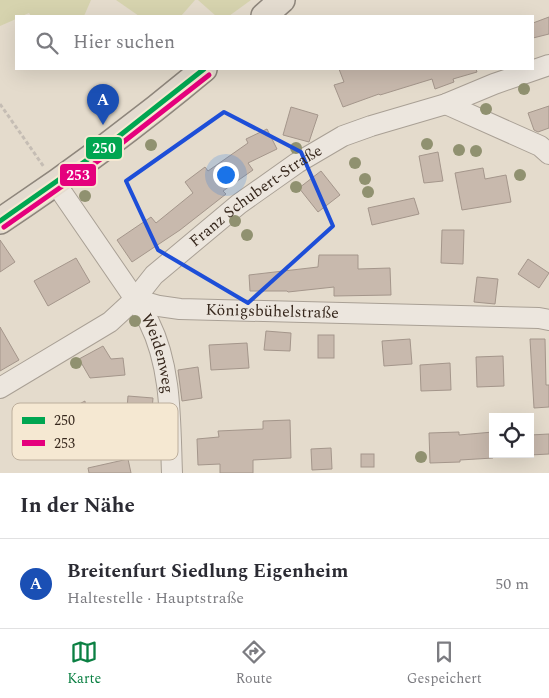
<!DOCTYPE html>
<html lang="de">
<meta charset="utf-8">
<style>
body{margin:0;font-family:Spectral,serif;background:#f2f2f3;color:#2b2b33}
.controls{position:absolute;right:15px;bottom:15px;display:grid;overflow:hidden;border-radius:0px;box-shadow:0 5px 20px #0002}
.controls button{width:45px;height:45px;display:grid;place-items:center;padding:0;border:0;border-bottom:1px solid #e1e1e2;background:#fff;color:#2b2b33;font:25px sans-serif}
.you{position:absolute;left:225px;top:174px;width:18px;height:18px;margin:-12px;border:4px solid #fff;border-radius:50%;background:#1a73e8;box-shadow:0 0 0 8px #1a73e833}
.badge{display:grid;place-items:center;width:32px;height:32px;border-radius:50%;background:#0b8043;color:#fff;font-size:16px;font-weight:700}
.pin{position:absolute;translate:-50% -41px;filter:drop-shadow(0 1px 2px #0008)}
.pin::after{content:'';position:absolute;top:26px;width:18px;height:15px;background:inherit;clip-path:polygon(0 0,100% 0,50% 100%)}
.list{margin:0;padding:0;list-style:none}
h2{display:flex;justify-content:space-between;align-items:center;height:65px;margin:0;padding:0 20px;font-size:21px}
h2 small{font-size:16px;font-weight:400;color:#7c7c81}
.list li{display:grid;grid-template-columns:32px 1fr auto;gap:15px;align-items:center;box-sizing:border-box;height:90px;padding:0 20px;border-top:1px solid #e1e1e2}
.list b{display:block;font-size:19px;white-space:nowrap}
.list p{margin:0;font-size:16px;white-space:nowrap;color:#7c7c81}
.list em{font-size:16px;font-style:normal;color:#7c7c81}
.icon{flex:none;width:28px;height:28px;fill:none;stroke:currentColor;stroke-width:2;stroke-linecap:round;stroke-linejoin:round}
.map{position:relative;flex:none;width:549px;height:473px;overflow:hidden}
.search{position:absolute;background:#fff;box-shadow:0 5px 20px #0002;left:15px;right:15px;top:15px;height:55px;display:flex;align-items:center;gap:12px;box-sizing:border-box;padding:0 18px;border-radius:0px;color:#7c7c81;font-size:19px}
.sheet{height:155px;background:#fff}
nav{display:flex;justify-content:space-around;align-items:center;box-sizing:border-box;height:70px;border-top:1px solid #e1e1e2;background:#fff;font-size:14px;color:#7c7c81}
nav a{display:grid;justify-items:center;gap:2px}
nav .on{color:#0b8043}
.map>svg:first-child{display:block}
.green{fill:#d6d3ae}
.building{fill:#c8b9ad;stroke:#a4968b}
.lines{fill:none;stroke-linecap:round;stroke-linejoin:round}
.minor-casing{stroke:#a9a095;stroke-width:22}
.major-casing{stroke:#8e867c;stroke-width:28}
.path{stroke:#c5bdb4;stroke-width:3;stroke-dasharray:4 2.5;stroke-linecap:butt}
.minor{stroke:#ece6de;stroke-width:20}
.major{stroke:#e3dbcf;stroke-width:25}
.bus-1-casing{stroke:#f5e8d2;stroke-width:9}
.bus-2-casing{stroke:#f5e8d2;stroke-width:9}
.bus-1{stroke:#00a651;stroke-width:5}
.bus-2{stroke:#e5007d;stroke-width:5}
.tree{fill:#909170}
.marked{fill:none;stroke:#1d4ed8;stroke-width:4;stroke-linejoin:round}
.labels{text-anchor:middle;dominant-baseline:central;stroke-width:4;stroke-linejoin:round;paint-order:stroke}
.street-label{font-size:16px;fill:#37281d;stroke:#f5e8d2}
.key{fill:#f5e8d2;stroke:#bcae9c;stroke-width:1}
.key-label{font-size:14px;fill:#37281d}
.line-badge{stroke:#f5e8d2;stroke-width:2}
.badge-label{font-size:14px;text-anchor:middle;font-weight:bold;fill:#fff}
</style>
<div class="map">
<svg width="549" height="473" viewBox="0 0 549 473">
<rect width="100%" height="100%" fill="#e4dbcc"/>
<g class="green">
<path d="M 0,0 L 91,0 L 84,16 L 31,16 L 29,13 L 22,16 L 16,16 L 16,19 L 0,26 Z"/>
<path d="M 116,0 L 195,0 L 181,16 L 139,16 Z"/>
<path d="M 198,0 L 251,0 L 229,16 L 216,16 Z"/>
</g>
<g class="building">
<path d="M 549,17 L 549,34 L 533,38 L 533,23 Z"/>
<path d="M 339,69 L 476,69 L 477,72 L 453,79 L 454,82 L 435,89 L 432,79 L 380,95 L 379,94 L 343,107 L 334,85 L 344,82 Z"/>
<path d="M 549,106 L 549,128 L 538,132 L 534,130 L 528,113 Z"/>
<path d="M 291,107 L 318,115 L 309,142 L 283,135 Z"/>
<path d="M 267,129 L 277,149 L 248,163 L 253,170 L 223,191 L 226,194 L 180,230 L 132,262 L 117,240 L 151,217 L 156,223 L 193,193 L 185,182 L 205,167 L 208,171 L 248,143 L 246,139 Z"/>
<path d="M 438,152 L 443,181 L 424,183 L 419,156 Z"/>
<path d="M 483,168 L 485,179 L 506,175 L 511,202 L 462,210 L 455,173 Z"/>
<path d="M 321,171 L 340,195 L 318,212 L 299,188 Z"/>
<path d="M 414,198 L 419,214 L 372,225 L 368,208 Z"/>
<path d="M 442,230 L 464,230 L 463,264 L 441,263 Z"/>
<path d="M 0,240 L 15,262 L 0,272 Z"/>
<path d="M 319,255 L 358,255 L 358,269 L 390,268 L 391,295 L 334,296 L 334,287 L 288,292 L 287,291 L 250,291 L 249,275 L 318,267 Z"/>
<path d="M 76,258 L 90,282 L 48,306 L 34,281 Z"/>
<path d="M 528,259 L 549,273 L 539,288 L 518,274 Z"/>
<path d="M 477,277 L 498,279 L 495,304 L 474,302 Z"/>
<path d="M 0,327 L 19,360 L 0,371 Z"/>
<path d="M 266,331 L 291,333 L 290,351 L 264,350 Z"/>
<rect x="318" y="335" width="16" height="23"/>
<path d="M 410,339 L 412,364 L 384,366 L 382,341 Z"/>
<path d="M 530,339 L 545,339 L 546,385 L 549,385 L 549,407 L 534,408 Z"/>
<path d="M 247,343 L 249,368 L 211,370 L 209,345 Z"/>
<path d="M 103,346 L 111,359 L 123,358 L 125,375 L 90,378 L 79,359 Z"/>
<path d="M 503,356 L 504,386 L 477,387 L 476,357 Z"/>
<path d="M 450,363 L 451,390 L 421,391 L 420,365 Z"/>
<path d="M 198,367 L 202,398 L 182,401 L 178,370 Z"/>
<path d="M 128,396 L 153,398 L 151,423 L 126,421 Z"/>
<path d="M 85,401 L 87,427 L 43,450 L 41,440 L 25,449 L 14,429 L 39,416 L 43,423 Z"/>
<path d="M 290,420 L 291,458 L 253,460 L 253,473 L 220,473 L 220,464 L 198,465 L 197,439 L 219,437 L 218,431 L 263,429 L 263,421 Z"/>
<path d="M 459,432 L 459,435 L 493,432 L 493,458 L 460,460 L 460,462 L 430,463 L 429,433 Z"/>
<path d="M 549,434 L 549,454 L 530,455 L 530,435 Z"/>
<path d="M 331,448 L 332,469 L 312,470 L 311,449 Z"/>
<rect x="361" y="454" width="13" height="13"/>
<path d="M 128,459 L 131,473 L 89,473 L 88,468 Z"/>
</g>
<g class="lines">
<g class="minor-casing">
<g id="minor">
<path d="M 446,104 L 540,146 L 549,154"/>
<path id="s1" d="M 56,184 L 135,299 L 159,306 L 180,309 L 539,318 L 549,320"/>
<path id="s2" d="M 135,299 C 139,306 145,314 149,322 C 172,368 170,423 172,473"/>
<path id="s3" d="M 0,388 L 110,322 L 135,299 L 154,275 L 239,204 L 297,163 L 343,136 L 371,126 L 446,104 L 494,84 L 549,65"/>
</g>
</g>
<g class="major-casing">
<g id="major">
<path d="M 264,16 L 282,0"/>
<path d="M 0,221 C 71,174 138,124 204,69"/>
</g>
</g>
<path class="path" d="M 0,104 L 44,167"/>
<use href="#minor" class="minor"/>
<use href="#major" class="major"/>
<g class="bus-1-casing">
<path id="bus-1" d="M 0,221 L 104,148 L 204,69"/>
</g>
<g class="bus-2-casing">
<path id="bus-2" d="M 4,227 L 108,154 L 209,75"/>
</g>
<use href="#bus-1" class="bus-1"/>
<use href="#bus-2" class="bus-2"/>
</g>
<g class="tree">
<circle cx="524" cy="89" r="6"/>
<circle cx="486" cy="109" r="6"/>
<circle cx="427" cy="144" r="6"/>
<circle cx="151" cy="145" r="6"/>
<circle cx="296" cy="148" r="6"/>
<circle cx="459" cy="150" r="6"/>
<circle cx="476" cy="151" r="6"/>
<circle cx="355" cy="163" r="6"/>
<circle cx="520" cy="175" r="6"/>
<circle cx="365" cy="179" r="6"/>
<circle cx="296" cy="187" r="6"/>
<circle cx="368" cy="192" r="6"/>
<circle cx="85" cy="196" r="6"/>
<circle cx="235" cy="221" r="6"/>
<circle cx="247" cy="235" r="6"/>
<circle cx="135" cy="321" r="6"/>
<circle cx="76" cy="363" r="6"/>
<circle cx="421" cy="457" r="6"/>
</g>
<path class="marked" d="M 224,112 L 301,152 L 333,226 L 248,303 L 158,250 L 126,181 Z"/>
<g class="labels">
<g class="street-label">
<text stroke="none"><textPath href="#s3" startOffset="322">Franz Schubert-Straße</textPath></text>
<text stroke="none"><textPath href="#s1" startOffset="278">Königsbühelstraße</textPath></text>
<text stroke="none"><textPath href="#s2" startOffset="60">Weidenweg</textPath></text>
</g>
</g>
<rect x="12" y="403" width="166" height="57" rx="8" class="key"/>
<rect x="22" y="417" width="23" height="7" fill="#00a651"/>
<rect x="22" y="440" width="23" height="6" fill="#e5007d"/>
<g class="key-label">
<text x="54" y="425">250</text>
<text x="54" y="448">253</text>
</g>
<g class="line-badge">
<rect x="85" y="136" width="38" height="24" rx="5" fill="#00a651"/>
<rect x="59" y="163" width="38" height="24" rx="5" fill="#e5007d"/>
</g>
<g class="badge-label">
<text x="104" y="153">250</text>
<text x="78" y="180">253</text>
</g>
</svg>
<div class="controls">
<button><svg class="icon" aria-label="locate" viewBox="0 0 24 24"><circle cx="12" cy="12" r="6"/><path d="M12 2v4M12 18v4M2 12h4M18 12h4"/></svg></button>
</div>
<div class="you"></div>
<div class="pin badge" style="left:103px;top:125px;background:#1a4fb4">A</div>
<div class="search"><svg class="icon" aria-label="search" viewBox="0 0 24 24"><circle cx="10" cy="10" r="6"/><path d="M15 15l6 6"/></svg>Hier suchen</div>
</div>
<section class="sheet">
<h2>In der Nähe<small></small></h2>
<ul class="list">
<li><span class="badge" style="background:#1a4fb4">A</span><div><b>Breitenfurt Siedlung Eigenheim</b><p>Haltestelle · Hauptstraße</p></div><em>50 m</em></li>
</ul>
</section>
<nav>
<a class="on"><svg class="icon" aria-label="map" viewBox="0 0 24 24"><path d="M3 6l6-2 6 2 6-2v14l-6 2-6-2-6 2zM9 4v14M15 6v14"/></svg>Karte</a>
<a><svg class="icon" aria-label="directions" viewBox="0 0 24 24"><path d="M12 3l9 9-9 9-9-9zM9 14v-3h6M13 9l2 2-2 2"/></svg>Route</a>
<a><svg class="icon" aria-label="saved" viewBox="0 0 24 24"><path d="M7 4h10v16l-5-4-5 4z"/></svg>Gespeichert</a>
</nav>
